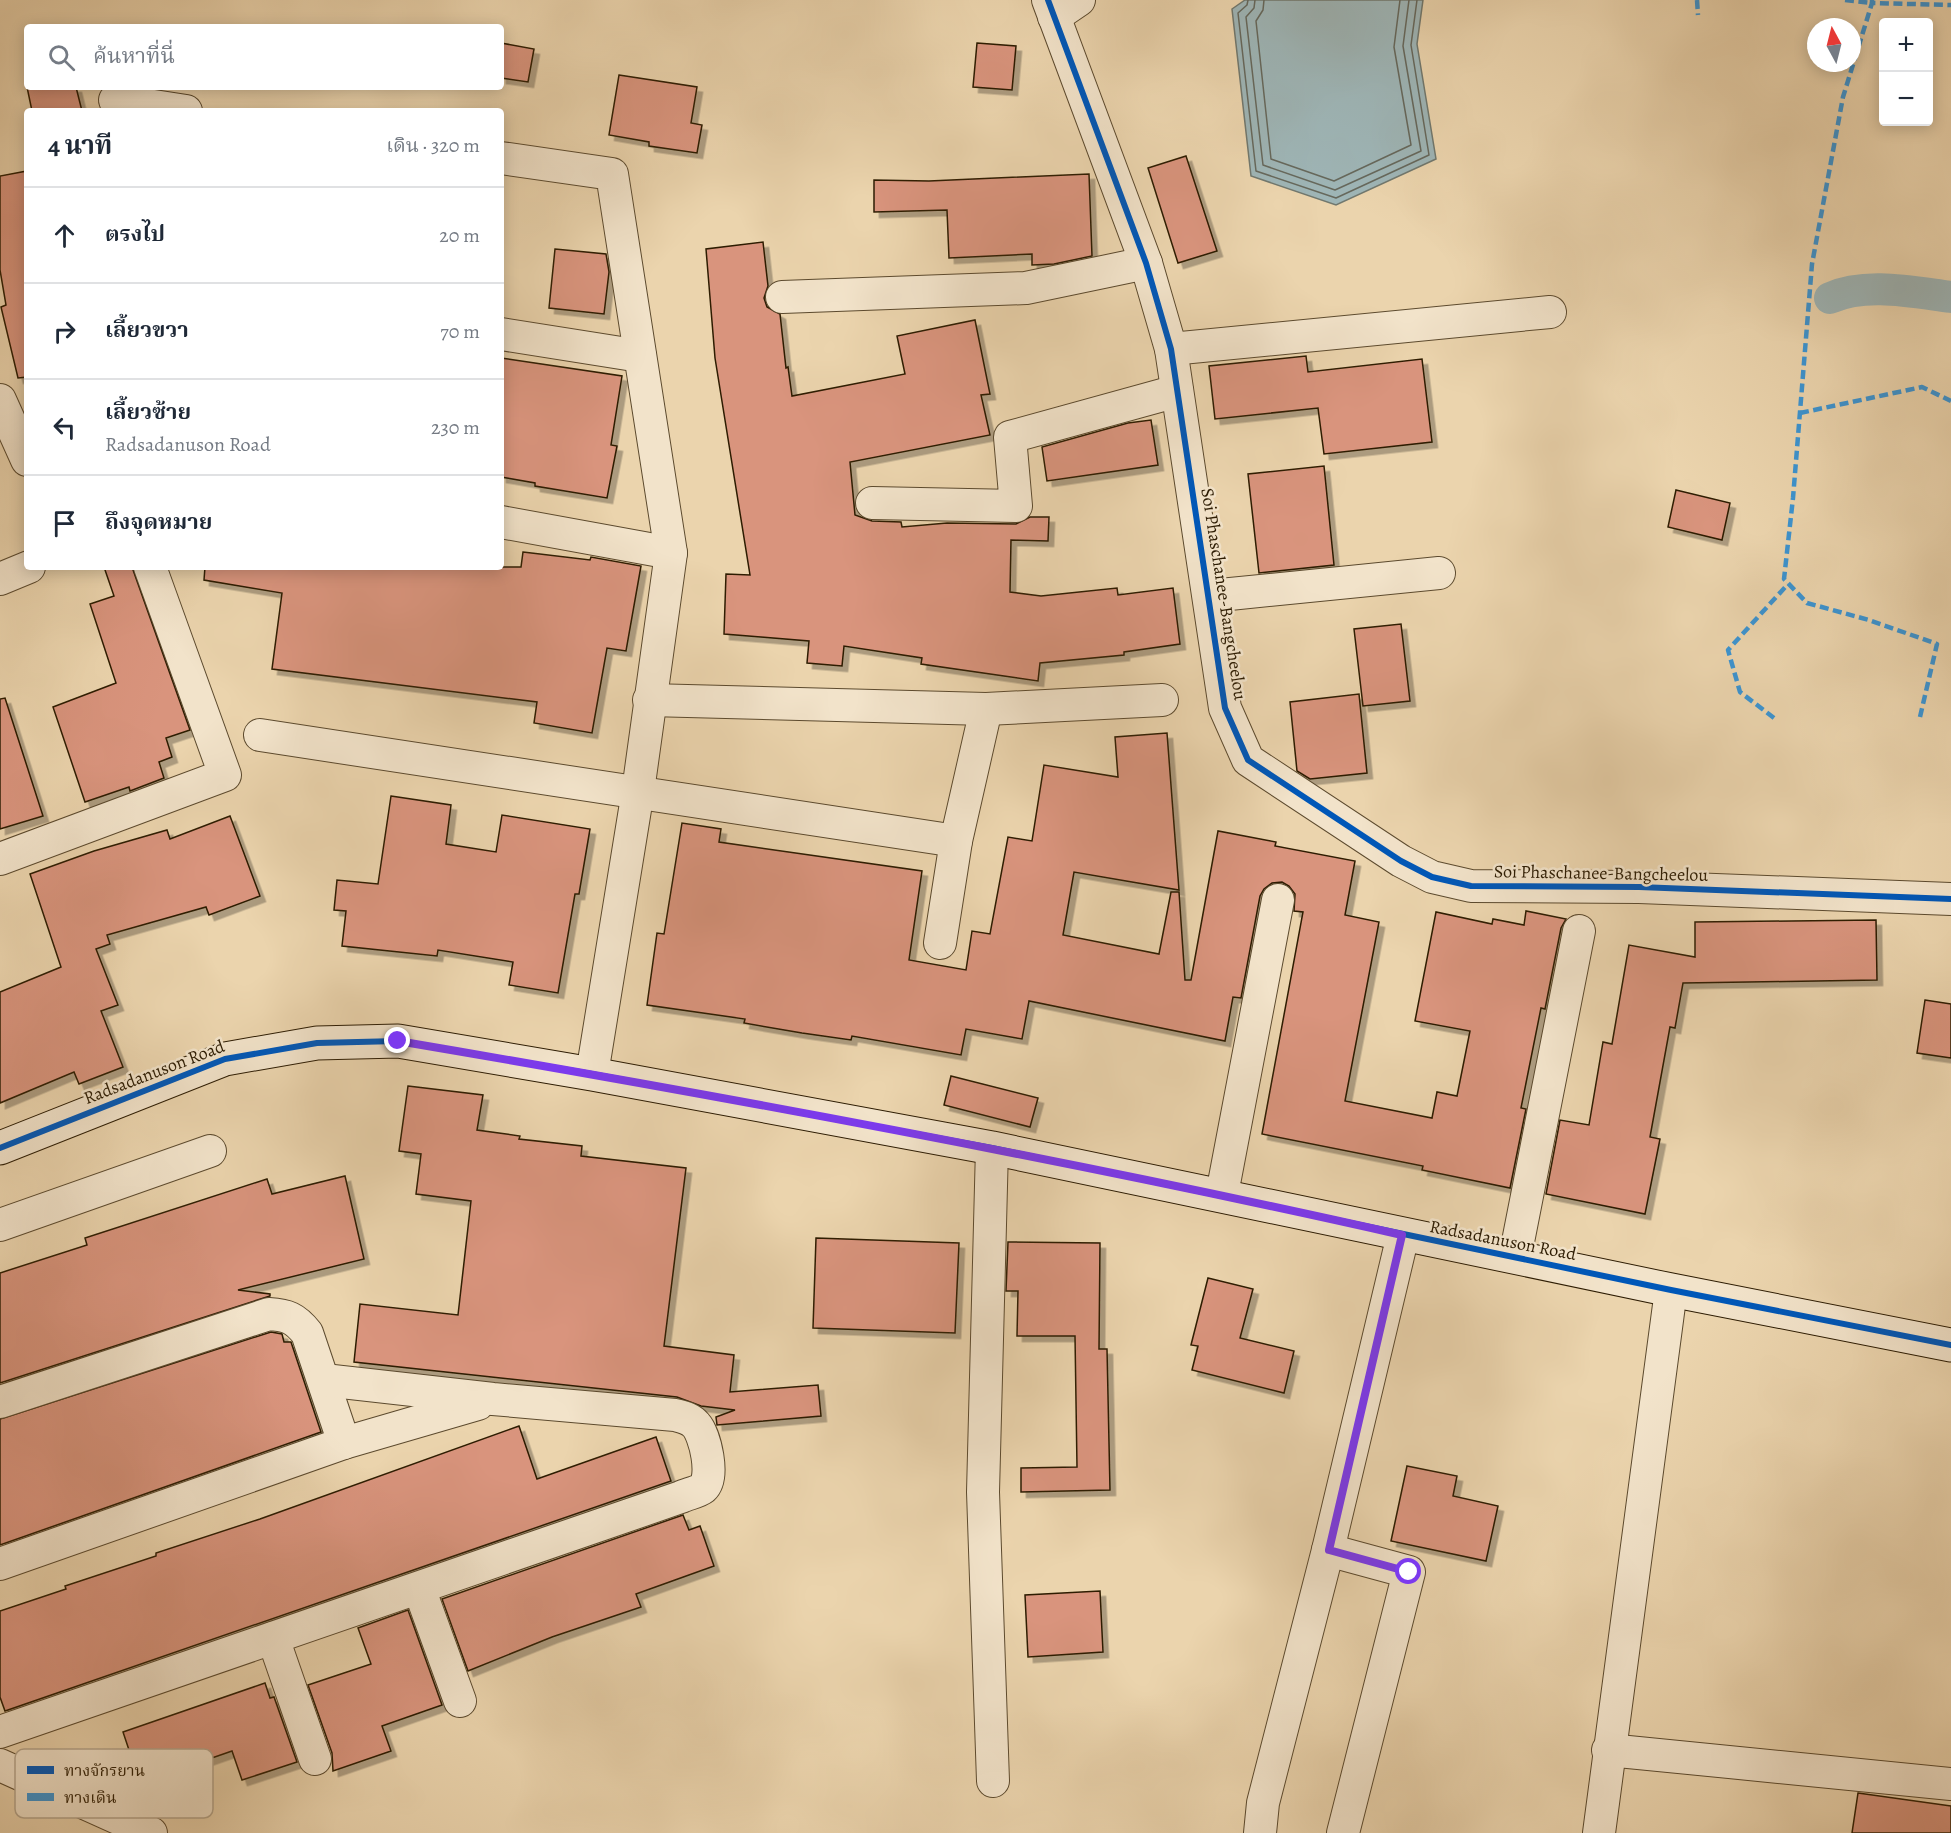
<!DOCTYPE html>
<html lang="th">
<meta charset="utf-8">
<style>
body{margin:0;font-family:Alegreya,"Noto Serif Thai",serif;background:#f6f6f7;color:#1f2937}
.controls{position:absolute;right:18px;top:18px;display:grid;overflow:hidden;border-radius:6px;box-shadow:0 3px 15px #0003}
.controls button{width:54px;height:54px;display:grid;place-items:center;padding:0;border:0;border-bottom:2px solid #e0e1e3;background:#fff;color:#1f2937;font:30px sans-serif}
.compass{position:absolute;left:1807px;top:18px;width:54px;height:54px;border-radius:50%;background:#fff;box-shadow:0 3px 15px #0003;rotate:353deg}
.stop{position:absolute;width:18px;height:18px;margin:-14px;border:4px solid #7c3aed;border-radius:50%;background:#fff}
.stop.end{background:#7c3aed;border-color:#fff;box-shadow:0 2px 6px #0008}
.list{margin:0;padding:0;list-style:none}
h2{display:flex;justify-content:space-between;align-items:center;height:78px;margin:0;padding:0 24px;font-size:26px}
h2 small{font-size:20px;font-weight:400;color:#747a83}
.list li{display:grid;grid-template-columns:39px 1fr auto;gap:18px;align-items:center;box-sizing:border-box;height:96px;padding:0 24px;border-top:2px solid #e0e1e3}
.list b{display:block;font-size:22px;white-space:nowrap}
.list p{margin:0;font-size:20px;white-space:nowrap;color:#747a83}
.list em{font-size:20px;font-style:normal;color:#747a83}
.icon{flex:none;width:33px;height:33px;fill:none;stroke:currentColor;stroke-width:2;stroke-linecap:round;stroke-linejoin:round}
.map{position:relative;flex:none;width:1951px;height:1833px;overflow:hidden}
.search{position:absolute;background:#fff;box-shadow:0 3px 15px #0003;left:24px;top:24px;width:480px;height:66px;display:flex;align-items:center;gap:15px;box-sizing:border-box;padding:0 21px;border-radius:6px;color:#747a83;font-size:22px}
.panel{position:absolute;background:#fff;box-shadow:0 3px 15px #0003;left:24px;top:108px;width:480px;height:462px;border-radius:6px}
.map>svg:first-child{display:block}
.water{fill:#9eb5b6;stroke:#71786e;stroke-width:1.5}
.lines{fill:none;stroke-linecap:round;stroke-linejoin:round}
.shore{stroke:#66685c;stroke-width:1.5}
.canal{stroke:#9eb5b6;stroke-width:32}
.building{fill:#d9947d;stroke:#2d1c03;stroke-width:1.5;filter:url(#shadow)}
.street-casing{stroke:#5c4a2e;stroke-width:34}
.secondary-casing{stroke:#2d1c03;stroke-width:35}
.street{stroke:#f2e3ca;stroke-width:32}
.secondary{stroke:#f2e3ca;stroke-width:33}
.quiet{stroke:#3c94d1;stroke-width:4.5;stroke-dasharray:9 4.5;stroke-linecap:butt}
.cycleway-casing{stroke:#f2e3ca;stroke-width:10}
.cycleway{stroke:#0057b8;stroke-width:6}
.route{stroke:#7c3aed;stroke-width:8}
.labels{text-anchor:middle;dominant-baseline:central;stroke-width:5;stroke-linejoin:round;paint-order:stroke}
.street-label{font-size:18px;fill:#2d1c03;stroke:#f2e3ca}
.key{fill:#f2e3ca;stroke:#b7a78e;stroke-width:1.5}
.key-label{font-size:16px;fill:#2d1c03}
</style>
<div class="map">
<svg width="1951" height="1833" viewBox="0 0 1951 1833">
<defs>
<filter id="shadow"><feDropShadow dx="5.5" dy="5.5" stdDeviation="0" flood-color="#0004"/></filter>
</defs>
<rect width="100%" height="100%" fill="#ebd4ad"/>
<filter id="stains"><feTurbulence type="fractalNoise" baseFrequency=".00333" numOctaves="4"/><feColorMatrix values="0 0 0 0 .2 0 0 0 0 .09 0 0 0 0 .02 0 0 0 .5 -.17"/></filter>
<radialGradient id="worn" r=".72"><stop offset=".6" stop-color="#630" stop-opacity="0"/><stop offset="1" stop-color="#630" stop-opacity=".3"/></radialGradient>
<path class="water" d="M 1245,0 L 1423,0 L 1417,44 L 1436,159 L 1336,205 L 1251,176 L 1232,9 Z"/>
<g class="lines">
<g class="shore">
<path d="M 1248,0 L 1247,5 L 1238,13 L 1256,171 L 1336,198 L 1429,155 L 1411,45 L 1417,0"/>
<path d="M 1255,0 L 1254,8 L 1246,17 L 1263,165 L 1335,190 L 1421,151 L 1403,46 L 1409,0"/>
<path d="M 1264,0 L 1263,10 L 1256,21 L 1271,159 L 1334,181 L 1411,145 L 1394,47 L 1400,0"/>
</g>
<path class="canal" d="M 1830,298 C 1866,282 1912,292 1951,297"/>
</g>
<g class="building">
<path d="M 501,43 L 534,49 L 528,82 L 501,78 Z"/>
<path d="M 977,43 L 1016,46 L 1012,90 L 973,87 Z"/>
<path d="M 619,75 L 697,87 L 691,123 L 702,125 L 697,153 L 649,146 L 649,142 L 609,135 Z"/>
<path d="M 27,87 L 76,87 L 82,111 L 32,111 Z"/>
<path d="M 1186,156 L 1217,251 L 1178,263 L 1148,168 Z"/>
<path d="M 27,171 L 27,377 L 18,378 L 1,307 L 6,305 L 0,270 L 0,176 Z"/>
<path d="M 1089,174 L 1092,256 L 1054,264 L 1032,265 L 1032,254 L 949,258 L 947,210 L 874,212 L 874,180 L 929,181 Z"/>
<path d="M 763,242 L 768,286 L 764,298 L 767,307 L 780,314 L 786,368 L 788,367 L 792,396 L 905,374 L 897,336 L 975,320 L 990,394 L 981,395 L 990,435 L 850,462 L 855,515 L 872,521 L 901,522 L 902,527 L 947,523 L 1016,524 L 1030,517 L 1049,517 L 1048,541 L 1011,540 L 1010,592 L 1041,596 L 1117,588 L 1118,595 L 1173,588 L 1180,644 L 1124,652 L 1124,655 L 1040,663 L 1038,681 L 921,664 L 922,658 L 844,646 L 842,666 L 807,663 L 809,641 L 724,634 L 726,574 L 750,575 L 715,358 L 706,249 Z"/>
<path d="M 555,249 L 606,254 L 609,272 L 604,314 L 549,308 Z"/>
<path d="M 1306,356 L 1308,372 L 1422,359 L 1432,442 L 1324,454 L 1318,408 L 1215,419 L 1209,366 Z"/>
<path d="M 501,358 L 622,376 L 611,445 L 617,446 L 607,498 L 535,486 L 535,483 L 501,477 Z"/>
<path d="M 1151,420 L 1158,465 L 1047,481 L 1042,447 L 1128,423 Z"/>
<path d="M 1324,466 L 1334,565 L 1259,573 L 1248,474 Z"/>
<path d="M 1676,490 L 1730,503 L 1722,540 L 1668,527 Z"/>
<path d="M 523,552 L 590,560 L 591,557 L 641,566 L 626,651 L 607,648 L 592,733 L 534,723 L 537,702 L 272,669 L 282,593 L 204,580 L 205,567 L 521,567 Z"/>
<path d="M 104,567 L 132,567 L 190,730 L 166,738 L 172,757 L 159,762 L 164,778 L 130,791 L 129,787 L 85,802 L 53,707 L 116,683 L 90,604 L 114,596 Z"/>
<path d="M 1401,624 L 1410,701 L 1363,706 L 1354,629 Z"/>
<path d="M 1359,694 L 1367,773 L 1310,779 L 1297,771 L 1290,702 Z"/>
<path d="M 5,698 L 43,816 L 0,829 L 0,699 Z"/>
<path d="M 1167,733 L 1179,890 L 1074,872 L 1063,935 L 1159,954 L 1171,892 L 1179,892 L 1185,980 L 1191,980 L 1218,831 L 1276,842 L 1275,846 L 1355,861 L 1345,915 L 1379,922 L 1345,1101 L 1432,1118 L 1437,1092 L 1457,1096 L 1470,1031 L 1415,1021 L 1436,912 L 1492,924 L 1493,919 L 1524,925 L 1526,911 L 1566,919 L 1561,928 L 1545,1009 L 1541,1008 L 1521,1108 L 1526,1109 L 1510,1188 L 1422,1170 L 1423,1166 L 1262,1134 L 1303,912 L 1294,911 L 1295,894 L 1289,886 L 1282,882 L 1272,883 L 1264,889 L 1260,896 L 1241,998 L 1233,997 L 1225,1041 L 1029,1001 L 1022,1039 L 966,1029 L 961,1055 L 852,1036 L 851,1040 L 802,1033 L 744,1023 L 745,1019 L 647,1005 L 657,933 L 664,934 L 682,823 L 721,829 L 719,842 L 922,871 L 909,960 L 966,970 L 972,931 L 990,934 L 1008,837 L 1032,841 L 1044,765 L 1118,777 L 1115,737 Z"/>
<path d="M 391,796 L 451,805 L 446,844 L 496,852 L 502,815 L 590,829 L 579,894 L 575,894 L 558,993 L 509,985 L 513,962 L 438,950 L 437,956 L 342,946 L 346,911 L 334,910 L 337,880 L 378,884 Z"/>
<path d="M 230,816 L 260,896 L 209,915 L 206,907 L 107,935 L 110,944 L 96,949 L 118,1005 L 101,1011 L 123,1067 L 79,1084 L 74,1072 L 0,1103 L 0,992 L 61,967 L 30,874 L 94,851 L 167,830 L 170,839 Z"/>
<path d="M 1876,920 L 1877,980 L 1683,983 L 1675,1028 L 1670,1027 L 1650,1137 L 1660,1139 L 1645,1214 L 1546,1194 L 1560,1120 L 1589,1125 L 1603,1042 L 1612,1044 L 1629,945 L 1695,957 L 1695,922 Z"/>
<path d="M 1925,1000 L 1951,1004 L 1951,1058 L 1917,1053 Z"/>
<path d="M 951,1076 L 1038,1098 L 1030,1127 L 944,1105 Z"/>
<path d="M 408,1086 L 483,1095 L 477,1130 L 520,1136 L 519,1139 L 582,1146 L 581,1156 L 686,1168 L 664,1346 L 734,1355 L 730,1392 L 818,1385 L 821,1416 L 717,1425 L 716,1417 L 735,1410 L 701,1406 L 677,1397 L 354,1362 L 360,1304 L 458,1315 L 471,1201 L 416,1194 L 421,1154 L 399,1151 Z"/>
<path d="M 345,1176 L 364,1259 L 238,1290 L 270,1294 L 270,1296 L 0,1383 L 0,1273 L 87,1245 L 85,1238 L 267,1179 L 272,1194 Z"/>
<path d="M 816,1238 L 959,1243 L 955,1333 L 813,1328 Z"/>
<path d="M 1008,1242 L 1100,1243 L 1099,1349 L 1107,1349 L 1110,1490 L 1021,1492 L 1021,1468 L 1077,1467 L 1075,1336 L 1017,1336 L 1018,1291 L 1006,1291 Z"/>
<path d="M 1208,1278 L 1253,1289 L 1240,1338 L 1294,1351 L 1284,1393 L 1192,1370 L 1198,1346 L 1191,1345 Z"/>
<path d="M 271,1332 L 282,1334 L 284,1342 L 291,1342 L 321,1432 L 0,1545 L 0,1419 Z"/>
<path d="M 519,1426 L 537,1479 L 656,1437 L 671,1481 L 5,1711 L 0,1697 L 0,1611 L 66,1589 L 65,1586 L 156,1556 L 156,1553 L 260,1519 Z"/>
<path d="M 1407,1466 L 1457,1476 L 1453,1496 L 1498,1506 L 1486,1561 L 1391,1541 Z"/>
<path d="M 683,1515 L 689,1530 L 700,1526 L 714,1566 L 636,1594 L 641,1607 L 552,1637 L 468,1671 L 442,1599 Z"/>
<path d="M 1100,1591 L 1103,1652 L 1028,1657 L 1025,1595 Z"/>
<path d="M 408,1610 L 442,1705 L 382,1726 L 391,1751 L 333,1771 L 332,1753 L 308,1685 L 371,1664 L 358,1628 Z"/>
<path d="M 265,1683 L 270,1698 L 274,1697 L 297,1762 L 242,1780 L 232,1751 L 140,1783 L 123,1732 Z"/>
<path d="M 1858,1793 L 1951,1806 L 1951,1833 L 1852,1833 Z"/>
</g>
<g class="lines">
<g class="street-casing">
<g id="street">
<path d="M 1048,0 L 1146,263 L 1171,349 L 1225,708 L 1248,760 L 1401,861 L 1432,877 L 1471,886 L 1639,887 L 1951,899"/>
<path d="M 1054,17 L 1079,0"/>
<path d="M 119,111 L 115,100 L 186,111"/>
<path d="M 501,158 L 612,174 L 671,553 L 638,791 L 592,1074"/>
<path d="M 782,297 L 1026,288 L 1146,263"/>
<path d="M 501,334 L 640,356"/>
<path d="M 1171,349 L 1550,312"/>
<path d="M 0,400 L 27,460"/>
<path d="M 872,503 L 1016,506 L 1010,437 L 1177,391"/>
<path d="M 501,522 L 671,553"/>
<path d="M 0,579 L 29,567"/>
<path d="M 1210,596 L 1439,573"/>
<path d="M 649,700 L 986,709 L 1162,700"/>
<path d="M 260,735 L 956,841"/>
<path d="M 0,859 L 225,775 L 150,567"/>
<path d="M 940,943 L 956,841 L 986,709"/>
<path d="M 992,1148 L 983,1492 L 993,1781"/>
<path d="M 1222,1194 L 1278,900"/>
<path d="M 0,1225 L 210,1151"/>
<path d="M 1515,1257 L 1579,931"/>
<path d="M 0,1402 L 269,1314 C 287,1315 295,1318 307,1333 L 344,1443"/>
<path d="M 1328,1550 L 1409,1572 L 1343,1833"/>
<path d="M 0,1564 L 344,1443 L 478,1404"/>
<path d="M 419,1588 L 460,1701"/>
<path d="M 273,1638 L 315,1759"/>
<path d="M 0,1732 L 681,1497 C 687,1494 698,1492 703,1488 C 715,1477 705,1435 696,1425 C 690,1418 683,1417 675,1415 L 493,1399 L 324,1380"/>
<path d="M 1608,1750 L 1951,1784"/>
<path d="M 0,1765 L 151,1833"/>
<path d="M 1260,1833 L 1263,1803 L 1328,1550 L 1403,1235"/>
<path d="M 1599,1833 L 1671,1290"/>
</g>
</g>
<g class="secondary-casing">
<path id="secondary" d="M 0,1148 L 225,1059 L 317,1043 L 398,1041 L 592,1074 L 992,1148 L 1671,1290 L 1951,1345"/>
</g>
<use href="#street" class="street"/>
<use href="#secondary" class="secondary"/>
<g class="quiet">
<path d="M 1697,0 L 1698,15"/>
<path d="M 1845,0 L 1872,3 L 1872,0"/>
<path d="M 1800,413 L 1922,387 L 1951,401"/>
<path d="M 1920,717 L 1937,644 L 1869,620 L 1807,603 L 1784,579 L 1793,498 L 1812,264 L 1843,97 L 1872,3 L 1951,5"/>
<path d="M 1774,718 L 1740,692 L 1728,650 L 1788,584"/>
</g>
<g class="cycleway-casing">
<g id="cycleway">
<path d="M 1048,0 L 1146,263 L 1171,349 L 1225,708 L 1248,760 L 1401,861 L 1432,877 L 1471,886 L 1639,887 L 1951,899"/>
<path d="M 0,1148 L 225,1059 L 317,1043 L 398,1041 L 592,1074 L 992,1148 L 1671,1290 L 1951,1345"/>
</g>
</g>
<use href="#cycleway" class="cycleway"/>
</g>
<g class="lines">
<path class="route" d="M 398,1041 C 734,1098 1070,1160 1402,1235 L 1329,1550 L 1409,1572"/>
</g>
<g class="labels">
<g class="street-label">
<text transform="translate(1224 594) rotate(81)">Soi Phaschanee-Bangcheelou</text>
<text transform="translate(1601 873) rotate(1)">Soi Phaschanee-Bangcheelou</text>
<text transform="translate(154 1072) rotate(-21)">Radsadanuson Road</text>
<text transform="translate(1503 1240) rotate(11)">Radsadanuson Road</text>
</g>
</g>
<rect x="15" y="1749" width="198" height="69" rx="9" class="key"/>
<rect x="27" y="1766" width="27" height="8" fill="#0057b8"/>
<rect x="27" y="1793" width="27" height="8" fill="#3c94d1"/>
<g class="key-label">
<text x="64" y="1776">ทางจักรยาน</text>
<text x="64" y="1803">ทางเดิน</text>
</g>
<rect width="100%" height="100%" filter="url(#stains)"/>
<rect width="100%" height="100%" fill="url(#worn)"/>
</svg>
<div class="controls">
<button>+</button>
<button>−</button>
</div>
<svg class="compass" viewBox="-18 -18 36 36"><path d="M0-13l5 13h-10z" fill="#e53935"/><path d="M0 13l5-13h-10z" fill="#747a83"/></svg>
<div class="stop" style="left:1409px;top:1572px"></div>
<div class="stop end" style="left:398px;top:1041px"></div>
<div class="search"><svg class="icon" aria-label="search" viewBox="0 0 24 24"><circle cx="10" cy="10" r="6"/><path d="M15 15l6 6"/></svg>ค้นหาที่นี่</div>
<section class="panel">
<h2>4 นาที<small>เดิน · 320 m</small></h2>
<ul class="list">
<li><svg class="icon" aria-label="ahead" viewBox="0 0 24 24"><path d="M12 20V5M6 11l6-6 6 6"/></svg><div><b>ตรงไป</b></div><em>20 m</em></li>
<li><svg class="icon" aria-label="right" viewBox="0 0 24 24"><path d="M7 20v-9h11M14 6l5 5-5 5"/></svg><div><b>เลี้ยวขวา</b></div><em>70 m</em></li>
<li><svg class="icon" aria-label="left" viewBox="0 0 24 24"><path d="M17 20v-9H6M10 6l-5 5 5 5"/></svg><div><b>เลี้ยวซ้าย</b><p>Radsadanuson Road</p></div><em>230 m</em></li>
<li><svg class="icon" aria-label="arrive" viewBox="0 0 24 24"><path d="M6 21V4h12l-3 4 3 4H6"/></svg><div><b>ถึงจุดหมาย</b></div></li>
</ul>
</section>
</div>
